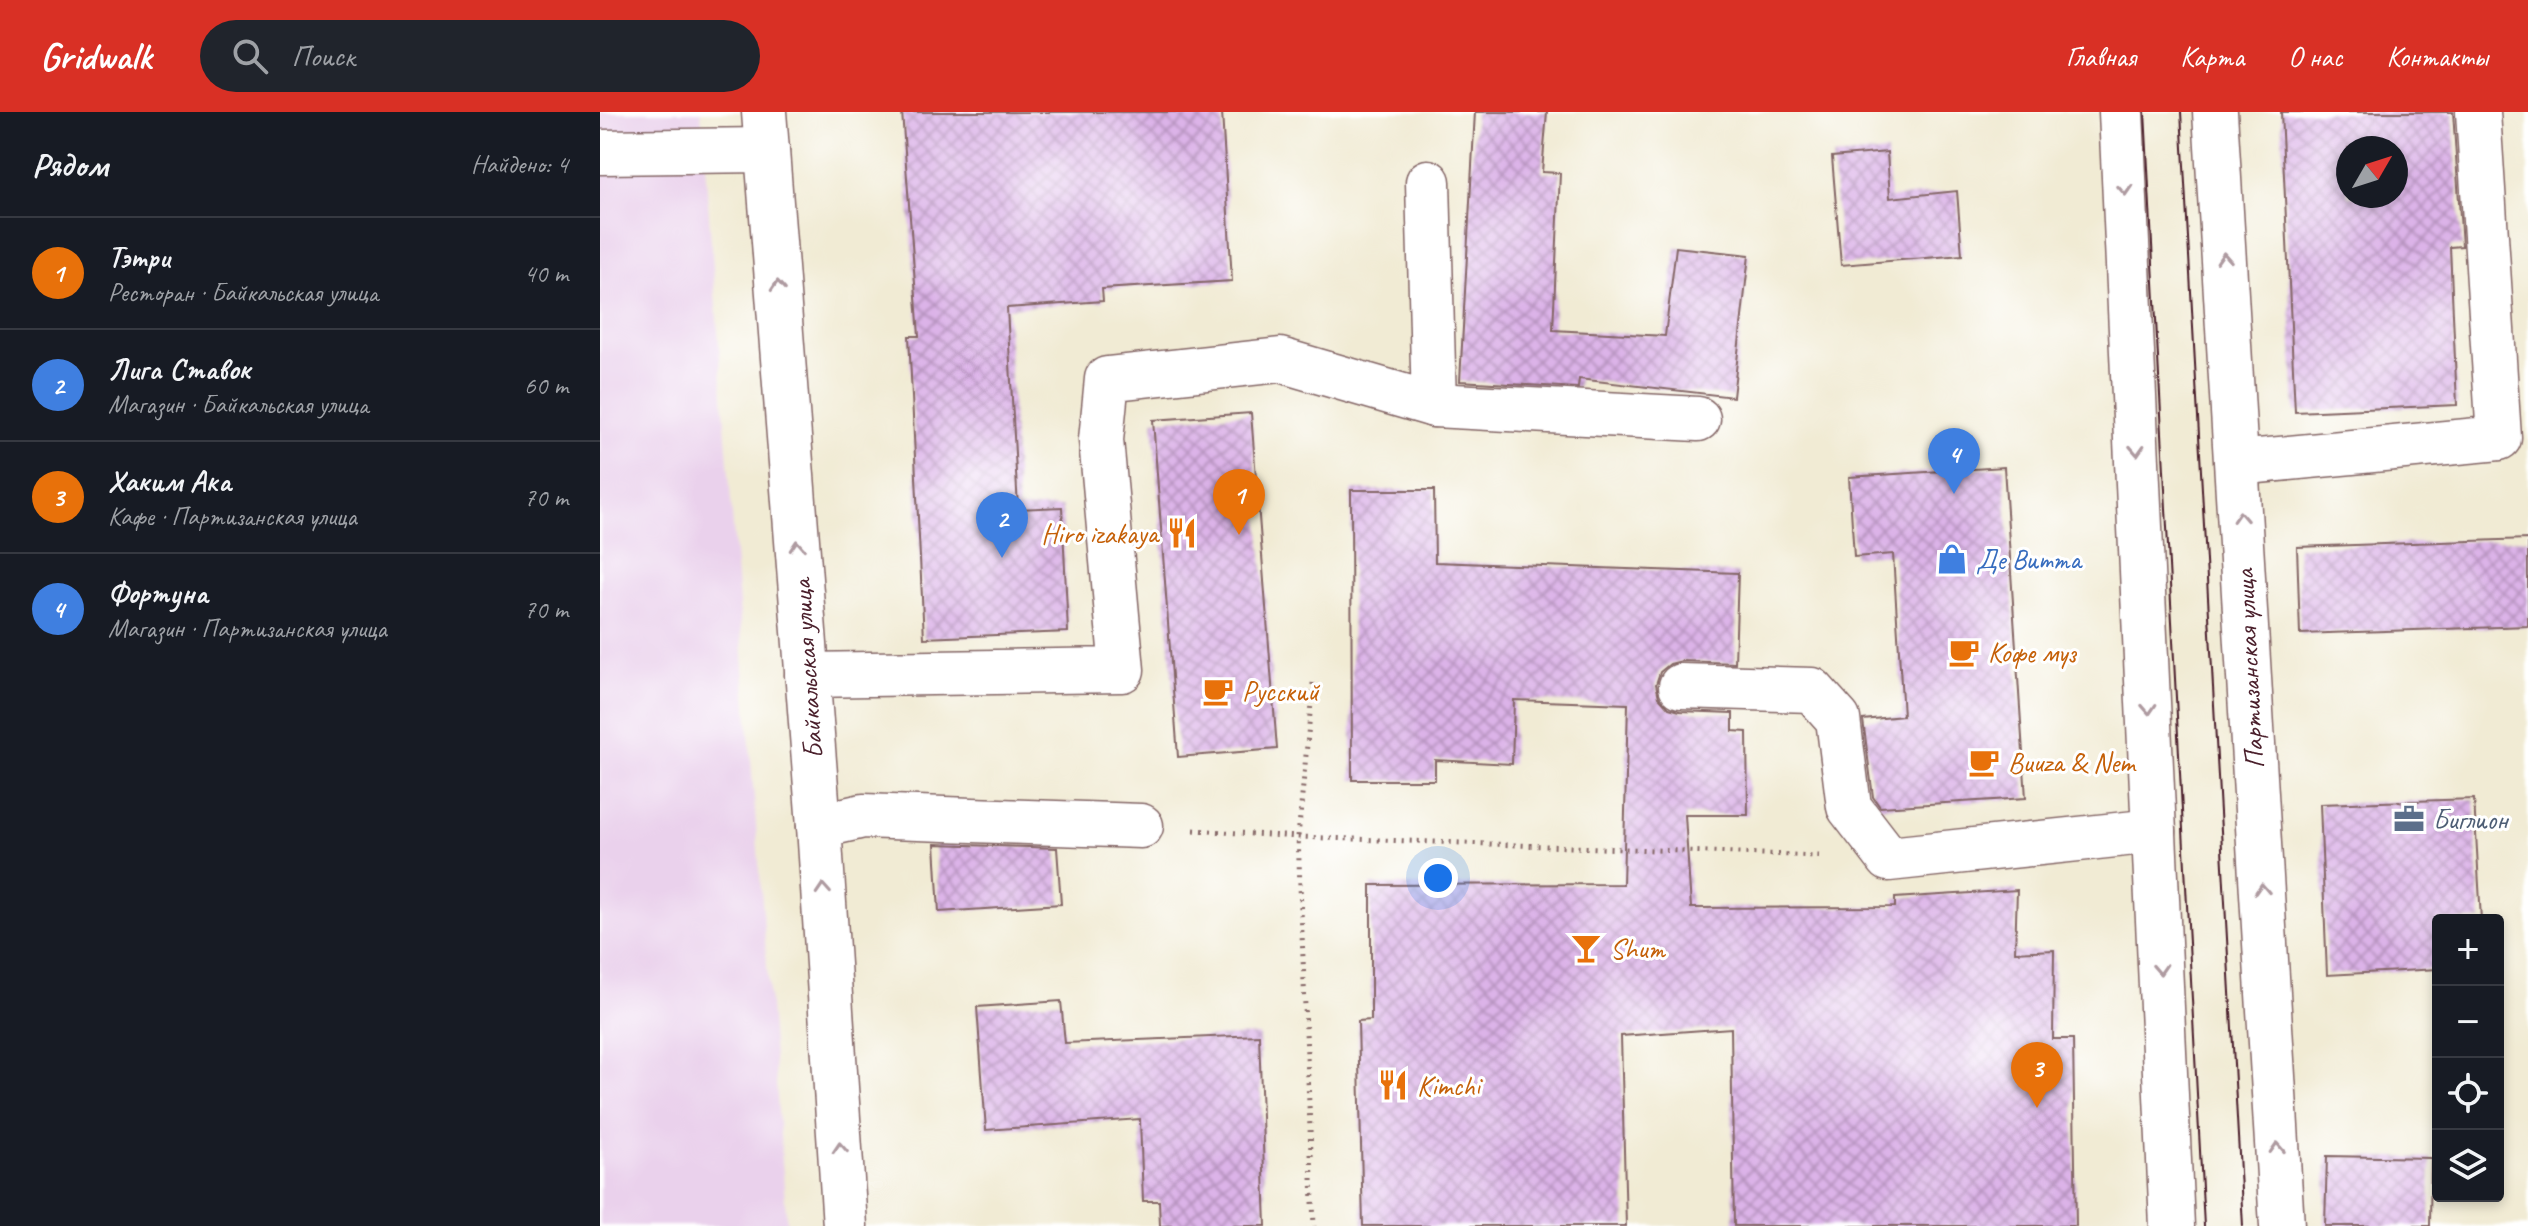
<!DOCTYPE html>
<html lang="ru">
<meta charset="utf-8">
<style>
body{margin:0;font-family:Caveat,sans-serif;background:#20242c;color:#f1f3f6}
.controls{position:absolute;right:24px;bottom:24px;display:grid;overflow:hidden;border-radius:8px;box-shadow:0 4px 12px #0003}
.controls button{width:72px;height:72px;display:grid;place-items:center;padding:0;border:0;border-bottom:2px solid #363941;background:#171b24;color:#f1f3f6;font:40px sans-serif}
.compass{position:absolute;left:1736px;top:24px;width:72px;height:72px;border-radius:50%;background:#171b24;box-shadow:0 4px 12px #0003;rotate:51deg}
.you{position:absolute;left:838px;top:766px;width:28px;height:28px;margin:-20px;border:6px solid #fff;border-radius:50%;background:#1a73e8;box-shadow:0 0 0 12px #1a73e833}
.badge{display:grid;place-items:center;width:52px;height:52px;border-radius:50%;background:#d93025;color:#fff;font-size:26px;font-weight:700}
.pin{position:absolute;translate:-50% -66px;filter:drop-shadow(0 2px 4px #0008)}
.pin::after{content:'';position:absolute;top:42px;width:28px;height:24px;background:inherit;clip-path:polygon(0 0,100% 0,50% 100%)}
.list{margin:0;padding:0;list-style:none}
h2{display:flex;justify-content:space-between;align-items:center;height:104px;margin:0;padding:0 32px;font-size:34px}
h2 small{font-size:26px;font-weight:400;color:#9ea1a6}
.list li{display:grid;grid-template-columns:52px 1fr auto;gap:24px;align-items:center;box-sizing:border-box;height:112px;padding:0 32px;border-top:2px solid #363941}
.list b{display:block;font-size:30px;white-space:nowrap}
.list p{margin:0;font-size:26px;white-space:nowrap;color:#9ea1a6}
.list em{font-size:26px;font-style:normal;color:#9ea1a6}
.icon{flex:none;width:44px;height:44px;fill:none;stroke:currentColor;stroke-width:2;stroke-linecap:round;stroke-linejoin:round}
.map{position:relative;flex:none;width:1928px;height:1114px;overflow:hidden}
header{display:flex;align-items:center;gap:48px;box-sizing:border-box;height:112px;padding:0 40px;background:#d93025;color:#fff}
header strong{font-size:38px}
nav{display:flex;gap:44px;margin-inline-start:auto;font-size:28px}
.search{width:560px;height:72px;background:#20242c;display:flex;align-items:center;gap:20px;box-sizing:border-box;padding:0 28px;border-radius:44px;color:#9ea1a6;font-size:30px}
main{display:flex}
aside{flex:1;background:#171b24}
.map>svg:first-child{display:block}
.built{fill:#ead1ec}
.building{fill:url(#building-cross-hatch);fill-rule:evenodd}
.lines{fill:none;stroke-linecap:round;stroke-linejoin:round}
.minor-casing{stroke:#846666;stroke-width:47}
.path{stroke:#846666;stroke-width:5;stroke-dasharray:2 6;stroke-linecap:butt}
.minor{stroke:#fff;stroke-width:44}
.tram{stroke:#4a1f2b;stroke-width:2}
.oneway{stroke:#ae9aa0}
.labels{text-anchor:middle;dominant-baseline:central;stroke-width:6;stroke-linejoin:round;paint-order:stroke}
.food-label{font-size:28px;fill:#c56008;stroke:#fff;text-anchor:start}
.shop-label{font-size:28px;fill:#366cbe;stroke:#fff;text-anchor:start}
.street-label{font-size:28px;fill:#4a1f2b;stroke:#fff}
.service-label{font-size:28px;fill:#4e5e75;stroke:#fff;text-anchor:start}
</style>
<header>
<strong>Gridwalk</strong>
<div class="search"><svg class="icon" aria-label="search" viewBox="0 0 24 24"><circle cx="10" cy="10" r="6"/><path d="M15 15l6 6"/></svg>Поиск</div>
<nav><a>Главная</a><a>Карта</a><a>О нас</a><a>Контакты</a></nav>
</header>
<main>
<aside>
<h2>Рядом<small>Найдено: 4</small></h2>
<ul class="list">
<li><span class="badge" style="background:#e8710a">1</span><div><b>Тэтри</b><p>Ресторан · Байкальская улица</p></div><em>40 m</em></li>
<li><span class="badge" style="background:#3f7fe0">2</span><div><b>Лига Ставок</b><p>Магазин · Байкальская улица</p></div><em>60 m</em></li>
<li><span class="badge" style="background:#e8710a">3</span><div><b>Хаким Ака</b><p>Кафе · Партизанская улица</p></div><em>70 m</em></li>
<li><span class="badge" style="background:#3f7fe0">4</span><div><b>Фортуна</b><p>Магазин · Партизанская улица</p></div><em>70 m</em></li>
</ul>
</aside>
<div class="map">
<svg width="1928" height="1114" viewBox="0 0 1928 1114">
<defs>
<pattern id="building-cross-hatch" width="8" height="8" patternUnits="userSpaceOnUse" patternTransform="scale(2)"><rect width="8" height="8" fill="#dcb3e8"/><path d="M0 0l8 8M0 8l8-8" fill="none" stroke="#b491bc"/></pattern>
</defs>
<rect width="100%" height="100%" fill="#fff"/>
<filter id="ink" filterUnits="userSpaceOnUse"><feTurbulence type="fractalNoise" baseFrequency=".0125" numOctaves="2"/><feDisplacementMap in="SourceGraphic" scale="16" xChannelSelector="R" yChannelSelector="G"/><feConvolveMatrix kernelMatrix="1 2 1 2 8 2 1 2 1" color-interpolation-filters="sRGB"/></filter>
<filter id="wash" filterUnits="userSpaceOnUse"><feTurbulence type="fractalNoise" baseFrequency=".006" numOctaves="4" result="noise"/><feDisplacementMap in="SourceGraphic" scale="32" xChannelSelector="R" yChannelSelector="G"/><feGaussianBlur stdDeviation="1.8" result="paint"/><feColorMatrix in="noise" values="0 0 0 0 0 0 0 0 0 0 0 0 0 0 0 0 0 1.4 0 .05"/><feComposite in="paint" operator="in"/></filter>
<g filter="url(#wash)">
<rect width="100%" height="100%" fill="#f1ebd4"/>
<path class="built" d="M 0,0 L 101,0 L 187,1114 L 0,1114 Z"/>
<g id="blocks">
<g class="building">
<path d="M 302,0 L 622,0 L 632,169 L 502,177 L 503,189 L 407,196 L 418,397 L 462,395 L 468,520 L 324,526 L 309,224 L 319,224 Z"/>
<path d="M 875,0 L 947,0 L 942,60 L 960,61 L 953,218 L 1065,224 L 1076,135 L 1149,143 L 1133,285 L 979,267 L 978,276 L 860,269 Z"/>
<path d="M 1681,0 L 1853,0 L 1862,134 L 1850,135 L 1857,293 L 1695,300 ZM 1748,36 L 1796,36 L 1796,84 L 1748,84 Z"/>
<path d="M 1287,40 L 1290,86 L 1357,79 L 1362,143 L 1241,153 L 1232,45 Z"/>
<path d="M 651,301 L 677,637 L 578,645 L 553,308 Z"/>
<path d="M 1404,355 L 1426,686 L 1280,695 L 1273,685 L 1263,608 L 1303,604 L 1293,442 L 1254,445 L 1249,365 Z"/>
<path d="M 751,378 L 834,378 L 835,450 L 1138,461 L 1135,551 L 1082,549 L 1070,552 L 1060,560 L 1056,572 L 1059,585 L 1069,596 L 1080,599 L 1133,601 L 1133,619 L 1147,620 L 1148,703 L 1085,703 L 1091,796 L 1295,795 L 1295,786 L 1417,778 L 1415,840 L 1454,838 L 1453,927 L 1473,927 L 1476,1114 L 1134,1114 L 1131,916 L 1021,924 L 1026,1114 L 763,1114 L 758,909 L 771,908 L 771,773 L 1023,772 L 1028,592 L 914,588 L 912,652 L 835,648 L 835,668 L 752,668 Z"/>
<path d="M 1928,427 L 1928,514 L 1700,522 L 1697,435 Z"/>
<path d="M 1874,687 L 1881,808 L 1838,808 L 1838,857 L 1727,863 L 1720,692 Z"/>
<path d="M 335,732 L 457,736 L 461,792 L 339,800 Z"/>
<path d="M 461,889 L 465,931 L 659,923 L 666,1114 L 560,1114 L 559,1089 L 543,1089 L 540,1007 L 386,1018 L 377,895 Z"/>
<path d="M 1727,1044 L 1831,1046 L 1830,1114 L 1725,1114 Z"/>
</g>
</g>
</g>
<g filter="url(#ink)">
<use href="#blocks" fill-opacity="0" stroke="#846666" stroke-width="2"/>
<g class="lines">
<g class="minor-casing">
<g id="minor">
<path d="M 164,0 L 219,714 L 245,1114"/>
<path d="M 1521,0 L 1572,1114"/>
<path d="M 1615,0 L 1682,1114"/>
<path d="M 0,40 L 167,38"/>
<path d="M 828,70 L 834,293"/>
<path d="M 1637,351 L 1899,326 L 1878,0"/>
<path d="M 207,563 L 522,558 L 501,328 L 507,267 L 680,248 L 834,293 L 1098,307"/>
<path d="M 1081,574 L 1212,578 L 1238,607 L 1249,695 L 1289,747 L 1554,719"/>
<path d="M 219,714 L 263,704 L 541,714"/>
</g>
</g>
<g class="path">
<path d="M 713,571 L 698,725 L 714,1114"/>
<path d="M 594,718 L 698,725 L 1219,744"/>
</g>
<use href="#minor" class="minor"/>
<g class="tram">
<path d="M 1545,0 L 1604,1114"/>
<path d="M 1581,0 L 1643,1114"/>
</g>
</g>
<defs><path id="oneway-chevron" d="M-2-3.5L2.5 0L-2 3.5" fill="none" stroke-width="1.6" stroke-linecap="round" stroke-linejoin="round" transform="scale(2)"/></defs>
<g class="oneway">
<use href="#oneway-chevron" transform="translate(1525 78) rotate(87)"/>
<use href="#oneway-chevron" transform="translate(1624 146) rotate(-93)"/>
<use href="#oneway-chevron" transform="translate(178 174) rotate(-94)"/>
<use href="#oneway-chevron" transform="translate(1537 338) rotate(87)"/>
<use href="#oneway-chevron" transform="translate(1640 405) rotate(-93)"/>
<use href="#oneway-chevron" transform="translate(197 434) rotate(-94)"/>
<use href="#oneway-chevron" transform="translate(1549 597) rotate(87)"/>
<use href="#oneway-chevron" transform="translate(223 777) rotate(-94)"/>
<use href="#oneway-chevron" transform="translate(1662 777) rotate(-93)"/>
<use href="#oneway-chevron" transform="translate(1560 857) rotate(87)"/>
<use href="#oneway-chevron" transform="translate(240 1036) rotate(-94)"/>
<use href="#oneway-chevron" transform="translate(1677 1036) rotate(-93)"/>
</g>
</g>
<defs>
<g id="restaurant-bare" transform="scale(2.4)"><path d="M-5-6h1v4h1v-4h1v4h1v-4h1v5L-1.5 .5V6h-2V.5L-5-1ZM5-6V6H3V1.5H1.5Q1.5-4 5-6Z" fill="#e8710a" stroke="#fff" stroke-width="2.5" paint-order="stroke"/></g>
<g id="shop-bare" transform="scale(2.4)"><path d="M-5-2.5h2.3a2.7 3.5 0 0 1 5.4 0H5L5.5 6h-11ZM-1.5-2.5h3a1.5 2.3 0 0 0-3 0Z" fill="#3f7fe0" stroke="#fff" stroke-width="2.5" paint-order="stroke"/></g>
<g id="cafe-bare" transform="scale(2.4)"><path d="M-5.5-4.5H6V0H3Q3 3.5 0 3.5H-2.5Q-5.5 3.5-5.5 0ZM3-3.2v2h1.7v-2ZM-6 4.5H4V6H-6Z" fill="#e8710a" stroke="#fff" stroke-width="2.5" paint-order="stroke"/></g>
<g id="office-bare" transform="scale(2.4)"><path d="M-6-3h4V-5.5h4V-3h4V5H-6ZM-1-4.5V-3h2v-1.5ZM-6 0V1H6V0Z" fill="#5c6f8a" stroke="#fff" stroke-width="2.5" paint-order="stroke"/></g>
<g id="bar-bare" transform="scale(2.4)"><path d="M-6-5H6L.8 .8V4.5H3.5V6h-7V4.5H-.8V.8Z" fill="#e8710a" stroke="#fff" stroke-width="2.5" paint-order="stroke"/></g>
</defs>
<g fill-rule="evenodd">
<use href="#restaurant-bare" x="582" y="421"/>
<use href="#shop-bare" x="1352" y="447"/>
<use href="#cafe-bare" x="1364" y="540"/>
<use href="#cafe-bare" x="618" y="579"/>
<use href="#cafe-bare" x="1384" y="650"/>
<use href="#office-bare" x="1809" y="707"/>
<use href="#bar-bare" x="986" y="836"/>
<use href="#restaurant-bare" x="793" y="973"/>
</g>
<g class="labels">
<g class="food-label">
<text x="558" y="421" text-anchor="end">Hiro izakaya</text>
<text x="1388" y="540">Кофе муз</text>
<text x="642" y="579">Русский</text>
<text x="1408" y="650">Buuza &amp; Nem</text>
<text x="1010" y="836">Shum</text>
<text x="817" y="973">Kimchi</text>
</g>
<g class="shop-label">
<text x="1376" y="447">Де Витта</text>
</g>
<g class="street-label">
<text transform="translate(207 557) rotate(-94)">Байкальская улица</text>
<text transform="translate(1649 557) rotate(-93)">Партизанская улица</text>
</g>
<g class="service-label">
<text x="1833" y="707">Биглион</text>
</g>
</g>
</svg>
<div class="controls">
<button>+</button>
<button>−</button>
<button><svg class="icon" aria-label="locate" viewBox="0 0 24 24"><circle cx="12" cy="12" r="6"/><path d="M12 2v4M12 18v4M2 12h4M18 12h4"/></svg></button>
<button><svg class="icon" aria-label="layers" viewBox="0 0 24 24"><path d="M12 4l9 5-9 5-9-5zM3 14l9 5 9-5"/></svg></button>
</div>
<svg class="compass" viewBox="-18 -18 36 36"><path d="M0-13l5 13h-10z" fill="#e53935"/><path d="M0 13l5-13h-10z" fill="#9ea1a6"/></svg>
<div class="you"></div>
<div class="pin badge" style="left:639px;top:423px;background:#e8710a">1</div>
<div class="pin badge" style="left:402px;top:446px;background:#3f7fe0">2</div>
<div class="pin badge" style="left:1437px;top:996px;background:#e8710a">3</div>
<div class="pin badge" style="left:1354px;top:382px;background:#3f7fe0">4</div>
</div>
</main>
